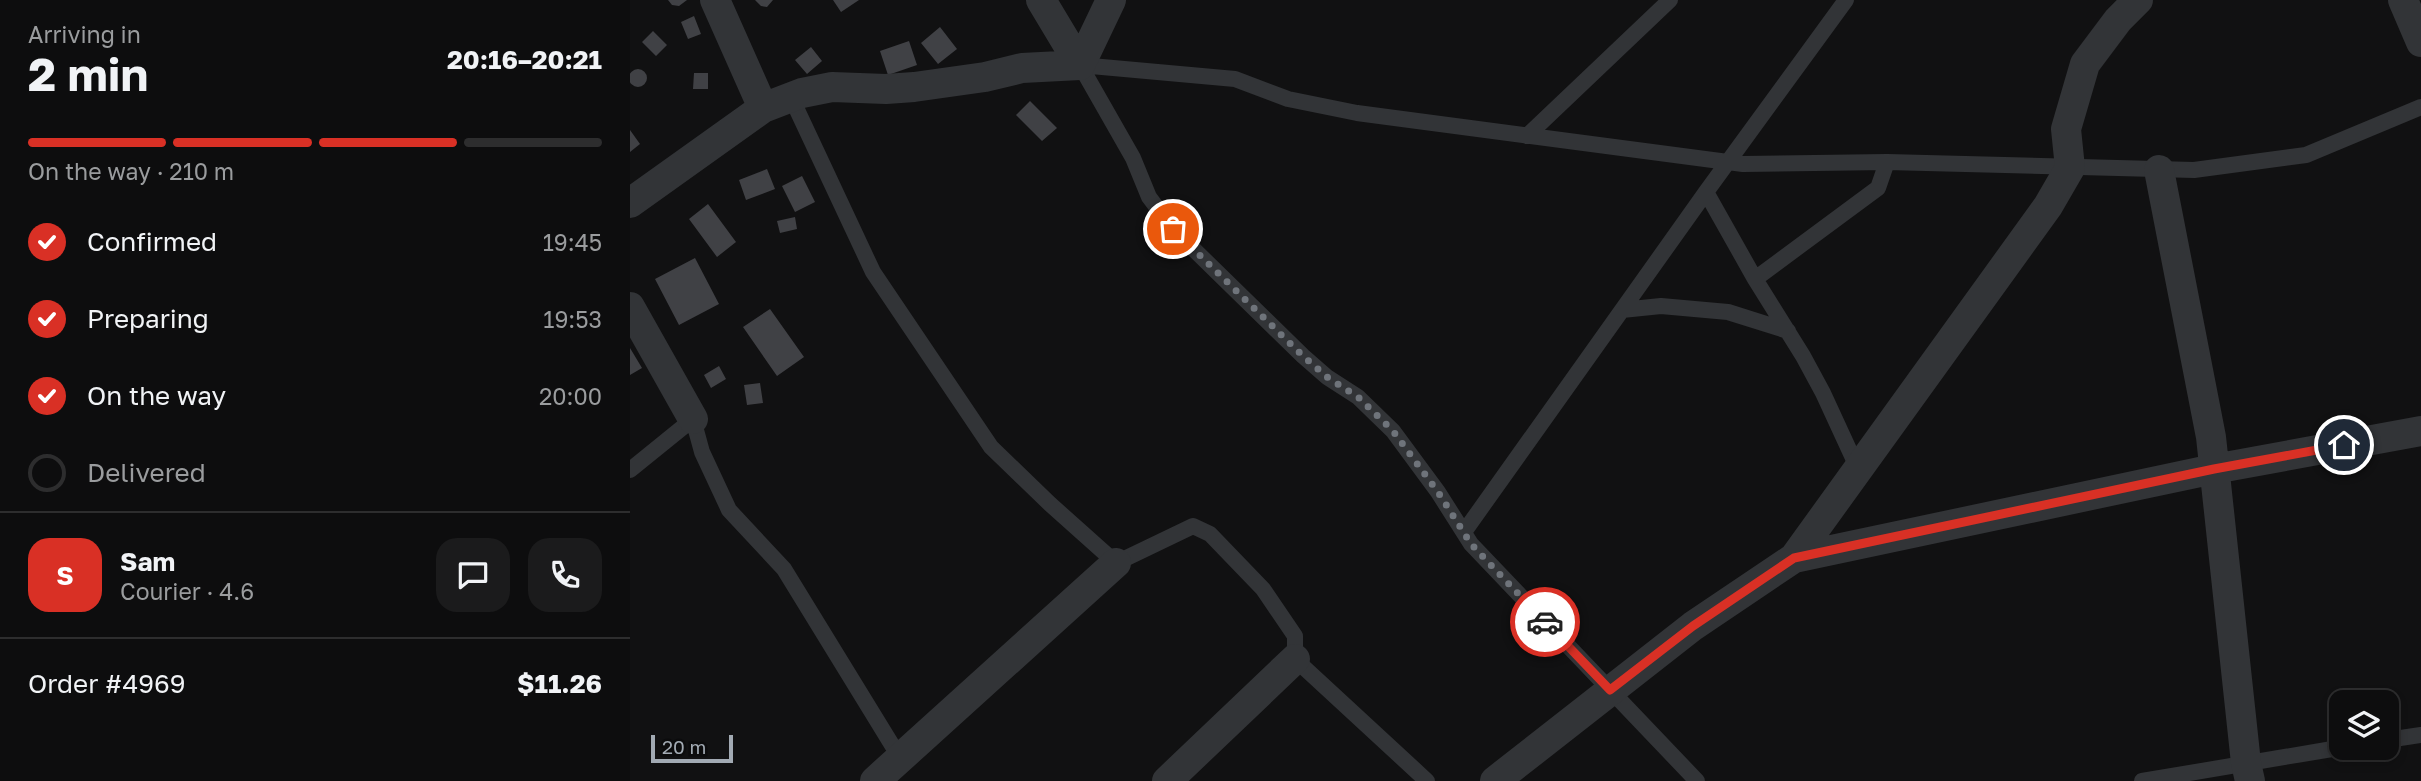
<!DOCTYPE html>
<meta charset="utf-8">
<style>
body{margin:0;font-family:"Golos Text",sans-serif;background:#1b1b1c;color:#f1f3f6;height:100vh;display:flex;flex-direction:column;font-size:26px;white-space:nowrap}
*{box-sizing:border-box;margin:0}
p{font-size:23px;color:#9a9c9e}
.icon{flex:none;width:38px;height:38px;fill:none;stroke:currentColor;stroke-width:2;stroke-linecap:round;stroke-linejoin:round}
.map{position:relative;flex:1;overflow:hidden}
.sheet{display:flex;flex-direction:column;background:#0d0d0e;width:630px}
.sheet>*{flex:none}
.controls{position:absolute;left:1699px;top:690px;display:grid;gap:14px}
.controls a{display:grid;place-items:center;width:70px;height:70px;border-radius:14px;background:#0d0d0e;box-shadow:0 4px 10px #0003,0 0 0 2px #2d2d2e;font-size:35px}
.scale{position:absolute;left:21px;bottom:18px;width:82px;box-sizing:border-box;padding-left:7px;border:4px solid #a2aab3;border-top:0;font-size:19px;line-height:24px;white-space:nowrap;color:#a2aab3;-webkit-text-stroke:5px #0c0c0d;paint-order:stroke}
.pin{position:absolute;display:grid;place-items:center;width:60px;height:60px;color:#fff;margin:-30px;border:4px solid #fff;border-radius:50%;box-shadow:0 2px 7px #0007}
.courier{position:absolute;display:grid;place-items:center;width:70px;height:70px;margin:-35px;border:5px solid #d93025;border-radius:50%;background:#fff;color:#222;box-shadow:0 2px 9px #0007}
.summary em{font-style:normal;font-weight:700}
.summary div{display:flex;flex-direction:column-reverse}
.summary{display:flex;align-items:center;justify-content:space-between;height:119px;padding:0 28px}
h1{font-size:46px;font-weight:700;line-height:52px}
.bar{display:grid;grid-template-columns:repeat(4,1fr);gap:10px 7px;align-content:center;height:84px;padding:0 28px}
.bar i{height:9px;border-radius:5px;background:#2d2d2e}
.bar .selected{background:#d93025}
.bar p{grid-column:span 4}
.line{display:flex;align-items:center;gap:18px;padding:0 28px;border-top:2px solid #2d2d2e}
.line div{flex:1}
.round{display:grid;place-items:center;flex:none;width:74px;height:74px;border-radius:21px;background:#1b1b1c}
ol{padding:0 28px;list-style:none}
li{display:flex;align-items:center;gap:21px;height:77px}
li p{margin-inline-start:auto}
li .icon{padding:7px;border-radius:50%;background:#d93025;color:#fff;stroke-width:4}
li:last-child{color:#9a9c9e}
li i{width:38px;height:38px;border:4px solid #2d2d2e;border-radius:50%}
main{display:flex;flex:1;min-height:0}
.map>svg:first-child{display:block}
</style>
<main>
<section class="sheet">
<div class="summary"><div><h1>2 min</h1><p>Arriving in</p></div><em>20:16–20:21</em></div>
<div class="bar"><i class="selected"></i><i class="selected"></i><i class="selected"></i><i></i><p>On the way · 210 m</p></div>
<ol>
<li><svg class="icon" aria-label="check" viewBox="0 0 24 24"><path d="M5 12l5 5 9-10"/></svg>Confirmed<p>19:45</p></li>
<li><svg class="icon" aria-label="check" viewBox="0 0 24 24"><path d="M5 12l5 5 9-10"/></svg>Preparing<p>19:53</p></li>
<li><svg class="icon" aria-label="check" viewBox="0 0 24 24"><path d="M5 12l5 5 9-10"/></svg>On the way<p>20:00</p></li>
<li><i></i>Delivered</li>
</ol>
<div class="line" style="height:126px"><b class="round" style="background:#d93025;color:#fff">S</b><div><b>Sam</b><p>Courier · 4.6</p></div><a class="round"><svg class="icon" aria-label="chat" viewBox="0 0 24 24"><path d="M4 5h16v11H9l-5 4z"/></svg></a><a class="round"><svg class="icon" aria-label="phone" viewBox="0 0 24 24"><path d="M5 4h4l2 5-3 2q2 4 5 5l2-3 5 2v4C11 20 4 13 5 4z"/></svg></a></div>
<div class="line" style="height:91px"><div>Order #4969</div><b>$11.26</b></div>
</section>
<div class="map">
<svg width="1791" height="781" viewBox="0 0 1791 781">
<rect width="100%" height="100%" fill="#111112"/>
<path fill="#404145" d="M38,0H57L49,6L42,5Z
M125,0H143L137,7L131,6Z
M203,0H229L211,12Z
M64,16L71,34L58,39L51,22Z
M310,27L327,49L308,64L291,43Z
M23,31L37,45L26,56L12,42Z
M279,41L287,65L258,75L250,51Z
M181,47L192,61L177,74L165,60Z
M-1 78a9 9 0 1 1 18 0a9 9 0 1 1-18 0Z
M64,73H78V89H63Z
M400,101L427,128L412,141L386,115Z
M0,130L10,144L0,152Z
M137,169L145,189L116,200L109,180Z
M172,176L185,202L165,212L152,186Z
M78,204L106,242L87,257L59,219Z
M165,217L167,229L150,233L147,221Z
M65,258L89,304L49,325L25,279Z
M140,309L174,357L147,376L113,327Z
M0,348L12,368L0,375Z
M89,366L96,379L81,388L74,375Z
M130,383L133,403L117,405L114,385Z"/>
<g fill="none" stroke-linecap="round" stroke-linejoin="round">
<path stroke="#323437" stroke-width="16" d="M450,65L605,79L658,99L727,113L1113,164L1257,162L1564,170L1676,155L1791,107
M450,65L503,158L519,197L543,229L673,356L697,377L728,397L763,431L808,492L841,544L1067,781
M161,97L243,272L361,447L420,504L486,563L563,526L580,534L633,589L665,636V659L797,781
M897,136L1040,0
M1076,192L1125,279L1173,356L1193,393L1228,469
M1125,279L1248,188L1257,162
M992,310L1031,306L1098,312L1158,331
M0,470L63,419L72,452L99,510L154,569L270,758
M834,532L1076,192L1216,0
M1757,740L1791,735
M1512,781L1714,747"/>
<path stroke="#323437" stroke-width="30" d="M85,0L133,108
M411,0L450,65
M1773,0L1791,42
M450,65L481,0
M1529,170L1581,437L1616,763L1620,781
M0,203L133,108L172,93L202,87L256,89L284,87L355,77L392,68L450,65
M0,307L63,419
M1164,558L1584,469L1791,431
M245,781L486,563
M537,781L665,659
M865,781L1063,626L1164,558L1418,206L1440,168L1436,129L1455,64L1488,20L1508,0"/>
</g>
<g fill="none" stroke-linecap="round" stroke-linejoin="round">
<path stroke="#6f747b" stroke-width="7" stroke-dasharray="0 12.6" d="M543,229L673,356L697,377L728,397L763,431L808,492L841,544L915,622"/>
<path stroke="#d93025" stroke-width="9" d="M915,622L980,690L1063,626L1164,558L1584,469L1714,445"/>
</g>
</svg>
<div class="controls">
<a><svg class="icon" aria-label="layers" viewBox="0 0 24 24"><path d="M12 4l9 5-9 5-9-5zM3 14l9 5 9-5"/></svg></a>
</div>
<div class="scale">20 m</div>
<div class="pin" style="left:543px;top:229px;background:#ea580c"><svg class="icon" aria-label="bag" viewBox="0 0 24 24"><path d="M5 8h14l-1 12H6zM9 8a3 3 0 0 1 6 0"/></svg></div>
<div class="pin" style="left:1714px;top:445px;background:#1f2937"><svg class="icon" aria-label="home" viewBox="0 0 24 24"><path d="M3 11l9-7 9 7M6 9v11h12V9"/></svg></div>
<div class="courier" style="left:915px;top:622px"><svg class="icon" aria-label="car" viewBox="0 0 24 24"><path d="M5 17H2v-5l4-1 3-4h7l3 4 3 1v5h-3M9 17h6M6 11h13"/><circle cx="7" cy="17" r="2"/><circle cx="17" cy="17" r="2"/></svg></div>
</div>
</main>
